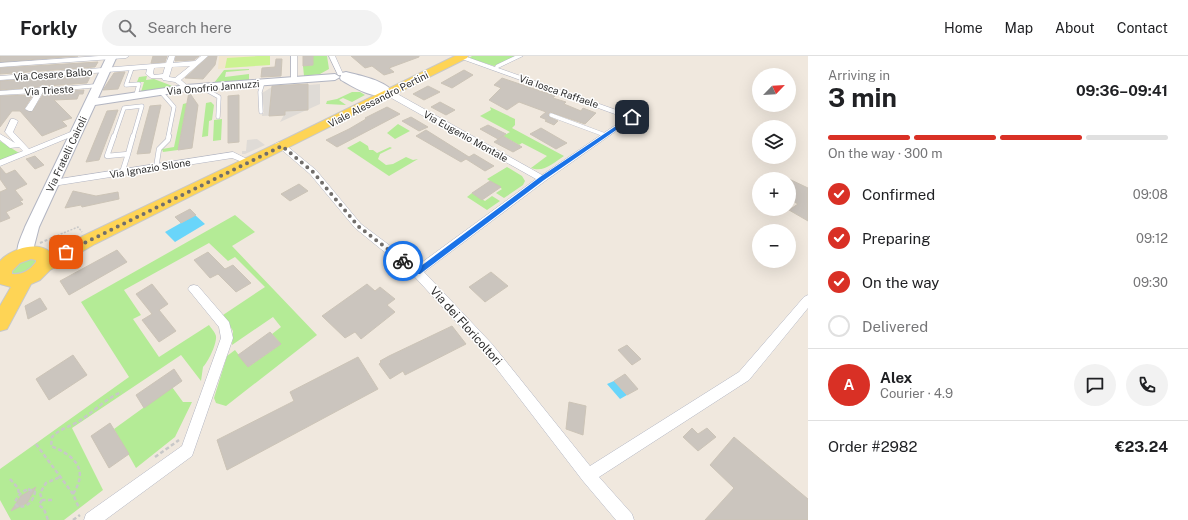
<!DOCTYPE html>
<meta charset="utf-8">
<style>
body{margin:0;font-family:"Public Sans",sans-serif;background:#f2f2f2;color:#202124;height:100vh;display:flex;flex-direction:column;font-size:15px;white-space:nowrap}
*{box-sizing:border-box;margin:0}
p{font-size:13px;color:#757577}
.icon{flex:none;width:22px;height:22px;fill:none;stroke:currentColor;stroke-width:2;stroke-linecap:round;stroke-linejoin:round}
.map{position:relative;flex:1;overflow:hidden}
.drawer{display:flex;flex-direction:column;background:#fff;width:380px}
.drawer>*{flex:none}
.needle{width:26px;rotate:65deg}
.buttons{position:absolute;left:752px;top:12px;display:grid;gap:8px}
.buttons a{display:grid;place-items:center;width:44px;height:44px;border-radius:50%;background:#fff;box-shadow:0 4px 16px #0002;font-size:20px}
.pin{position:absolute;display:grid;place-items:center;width:34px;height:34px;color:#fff;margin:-17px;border-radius:8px;box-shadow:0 2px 6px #0006}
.courier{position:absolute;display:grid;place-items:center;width:40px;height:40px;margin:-20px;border:3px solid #1a73e8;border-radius:50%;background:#fff;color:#222;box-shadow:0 1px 5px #0007}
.summary em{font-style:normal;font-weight:700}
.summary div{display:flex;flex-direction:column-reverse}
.summary{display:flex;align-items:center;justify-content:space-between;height:68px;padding:0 20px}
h1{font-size:26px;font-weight:700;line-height:30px}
.bar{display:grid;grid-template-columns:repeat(4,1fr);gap:6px 4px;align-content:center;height:48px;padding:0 20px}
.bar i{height:5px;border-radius:3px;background:#e0e0e0}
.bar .selected{background:#d93025}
.bar p{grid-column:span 4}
.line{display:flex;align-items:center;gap:10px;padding:0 20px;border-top:1px solid #e0e0e0}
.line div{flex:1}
.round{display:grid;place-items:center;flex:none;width:42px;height:42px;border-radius:21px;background:#f2f2f2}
ol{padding:0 20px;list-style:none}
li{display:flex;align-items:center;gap:12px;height:44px}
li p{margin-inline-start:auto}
li .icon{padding:4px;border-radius:50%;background:#d93025;color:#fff;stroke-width:4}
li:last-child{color:#757577}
li i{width:22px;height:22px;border:2px solid #e0e0e0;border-radius:50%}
header{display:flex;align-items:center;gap:24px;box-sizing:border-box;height:56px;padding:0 20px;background:#fff;border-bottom:1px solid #e0e0e0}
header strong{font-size:19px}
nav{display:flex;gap:22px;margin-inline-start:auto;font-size:14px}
.search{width:280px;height:36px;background:#f2f2f2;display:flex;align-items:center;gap:10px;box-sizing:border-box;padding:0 14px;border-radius:22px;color:#757577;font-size:15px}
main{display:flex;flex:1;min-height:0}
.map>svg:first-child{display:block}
</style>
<header>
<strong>Forkly</strong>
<div class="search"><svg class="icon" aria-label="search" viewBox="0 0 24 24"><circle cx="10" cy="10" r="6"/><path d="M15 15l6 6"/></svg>Search here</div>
<nav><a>Home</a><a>Map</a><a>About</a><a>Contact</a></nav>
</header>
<main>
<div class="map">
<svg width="808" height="464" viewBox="0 0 808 464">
<rect width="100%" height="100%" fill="#f0e8de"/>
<path fill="#f2e6cd" d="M219,0H270V9L218,13Z"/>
<path fill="#b4eb96" d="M313,0H327L329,13L320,18L304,20L303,10L313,9Z
M472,0H516L494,10L469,2Z
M249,13V14L226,16L225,21L249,18V25L214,27L224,14Z
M147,20L146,24L154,23L175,31L141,36L144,26H137L139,21Z
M352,36H360L365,39L352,46L343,42L339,44L346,49L326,48L327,45L337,43Z
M211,46L214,49L212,64L209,65L208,80L202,81L206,47Z
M187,47L178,94L163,96L162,93L174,91L183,48Z
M490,51L515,63V69L512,72L564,100C553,107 544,117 531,112L547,100L522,87L519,89L503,80L510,76L480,60L491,54Z
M222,63L221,84L213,85L214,64Z
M398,68L410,75L395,83L387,77Z
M0,85L19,97L0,104Z
M360,85L368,90L369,94H373L377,97L390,91L392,92L380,98L378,103L386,109L393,108L406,101L413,104L418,103L389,120L347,92Z
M507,111L522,120L525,125L523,129L504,142L496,137L502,133L487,123Z
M472,137L485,145L492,140L500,145L487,154L467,141Z
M235,159L255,176L232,190L317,279L226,350L216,347L214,342L227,300L235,294L248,311L281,288L272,278L281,271L273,261L232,289L233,275L223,259L265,231L235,201L228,205L209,187L124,234L141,259L133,263L159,301L209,269C211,272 215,276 216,280C217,288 208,306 203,311L201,325L181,299L72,372L103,434L64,464H11L0,444V413L129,321L81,246Z
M28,202L35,203L36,208C31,214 19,224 11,216L13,210Z
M172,331L183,346H192L175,381L136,412L114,373Z"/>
<path fill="#cbf391" d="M258,0H270V9L225,12L227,2Z"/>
<path fill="#dfdbd6" d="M320,28V48L280,66L284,59L262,60V58L264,57L262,37L272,31L293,29L308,53V29Z
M257,83L265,89L245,98H242V95H246L247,84Z"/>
<path fill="#69d5fa" d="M195,159L205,168L175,186L165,176Z
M614,325L627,339L620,343L607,328Z"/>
<path fill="#cbc5be" stroke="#ccc4b7" d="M0,0H78L0,6Z
M153,0H167L165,6L151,7Z
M176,0H199L194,4L175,5Z
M209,0H217L215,9L203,23L185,22Z
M303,0H313V9L303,10Z
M351,0H419V1L389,12L394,16L384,19L372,10L365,12Z
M276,3H282L281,20L261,21L262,12L275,11Z
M98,6L95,11L0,18V12Z
M464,14L473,19L452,32L441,27Z
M125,16L118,33L103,34L114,17Z
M91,19L87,27L47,30L43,28L38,31L0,34V25Z
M502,22L555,40L553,42L566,46L564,48L581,55L583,52L596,57L585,68L550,56L548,58L549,61L558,65L554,69L545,65L547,64L540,61L546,56L519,46L507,54L489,44L501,32L494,29Z
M308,28V54L285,55V59L269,60L272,30Z
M428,30L440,36L424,44L413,38Z
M84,34L83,38H79L77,43L54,44L72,62L62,65L67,70L42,80L20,55H12L0,71V40L33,39L24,53L32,56L44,37Z
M189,36L198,49L192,92L178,94Z
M239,39V86L228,87V40Z
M440,46L455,54L446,59L431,51Z
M161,49L150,97L137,98L150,50Z
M387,51L400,58L337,91L326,84L349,73L366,63L365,62Z
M118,54L99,104L86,106L107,55Z
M411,61L428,71L419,75L402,65Z
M488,69L506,78L498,83L480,73Z
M541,72L567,87L556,93L530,78Z
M426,74L469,101L474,98L494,110L485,115L466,103L461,106L416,80Z
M503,80L522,91L513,96L494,86Z
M35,100L44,109L35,113L26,103Z
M0,111L6,118L15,114L27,128L15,134L23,144L20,145L23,148L6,156L10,162L0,166V136L7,133L0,123Z
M789,123L808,132V165L789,154L798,148L789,143Z
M490,125L501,131L482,144L472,137Z
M299,128L308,135L290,145L281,138Z
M73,135L96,140L118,136L119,143L82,151L81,149L65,152Z
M190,153L196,159L181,167L175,161Z
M117,194L127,206L69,239L60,225Z
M208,196L225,213L233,209L251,227L236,236L218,218L210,222L194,204Z
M491,216L508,230L485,246L469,231Z
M152,228L168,248L159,254L176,275L159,286L142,264L152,258L136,238Z
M367,228L375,235L380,231L395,243L387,249L395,256L361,283L355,276L345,282L322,260Z
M40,242L47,253L28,263L25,250Z
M452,270L466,288L405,319L403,315L390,323L379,308L381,306L380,305L389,300Z
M270,276L281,288L248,311L238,299Z
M627,289L641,303L632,309L618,294Z
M73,299L87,319L49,344L36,323Z
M358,301L378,333L227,414L217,384L294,345L290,336Z
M174,313L182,325L144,352L136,339Z
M625,318L638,333L627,339L614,325Z
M569,346L586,350L583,379L566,373Z
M110,367L129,398L109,412L91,380Z
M692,372L698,378L707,372L716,381L698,395L683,381Z
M734,381L808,443V464H705L734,432L710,409Z
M36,431L27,447L11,455L21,440Z"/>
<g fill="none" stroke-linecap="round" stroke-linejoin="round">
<defs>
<path id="lane-far1" d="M132,12L126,29L139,28L136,39
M201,31L219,41L218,61
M161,36L174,51L168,81
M261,56L260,36L263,26
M551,59L605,79
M114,81L124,52L142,50L133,81"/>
<path id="lane" d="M114,80L107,100L128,98
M128,98L133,80
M156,112L159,93L168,84L169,80
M122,117L128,98"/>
<path id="street" d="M99,0H129L126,2L0,11V7Z
M169,0H175L173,7L195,5L201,0H208L181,24L190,32L186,34L175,26L163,24L162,22H151L146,18L147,13L0,24V20L166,7ZM190,10L175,22L169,21L172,11ZM165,11L163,18L154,19L153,17L154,12Z
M291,0H297V24L294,26L291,24Z
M329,0H335L343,18L342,19H338Z
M458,0H464L495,11L496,9L515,0H523L498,12L636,61L545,125L424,216L492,288L590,410L739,316L804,241L808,239V252L749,324L599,421L632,458L634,464H616L583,425L484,296L413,219L355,172L310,118L275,88L279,86H282L316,114L361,168L417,210L536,123L386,39V35H392L542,119L626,62L459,2Z
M98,28L102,30L100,31L43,36L32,55H29L25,53L36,37L0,39V35L39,32L43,29L46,32Z
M11,63H14L18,65L13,76L29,93L73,75H79L80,77L0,110V104L23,95L19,91L10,92L0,84V78L15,87L5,76Z
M233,96L249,104L245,107L232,102L53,130L49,127L53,124Z
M194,229L198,230L229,266L233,282L192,400L105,464H84L86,458L182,390L221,282L219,271L188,233L190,230Z"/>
<path id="secondary" d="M107,0H117L98,42L186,29L335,18L340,21L335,24L186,35L95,49L39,171L32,198L29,202L24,204L19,202C14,193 22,180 25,171Z
M346,16C361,20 385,24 394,37L393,39C374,44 357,33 341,24L340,22L342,17Z"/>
<path id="primary" d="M455,0H468L467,2L95,188L50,214L40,224L31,228L7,273L0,275V250L11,231L0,228V205C11,193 38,184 51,197L83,180L288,82ZM31,203L36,204V206C30,214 23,219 12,218V215L20,207Z"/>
</defs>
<use href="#lane-far1" stroke="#b2b5c2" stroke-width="4.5"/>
<use href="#lane" stroke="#b2b5c2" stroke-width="5.5"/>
<use href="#street" stroke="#b2b5c2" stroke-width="1"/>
<use href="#secondary" stroke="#b2b5c2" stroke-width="2"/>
<use href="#primary" stroke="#c8c8c8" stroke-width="2"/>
<path stroke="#c8c8c8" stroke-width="1.5" stroke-dasharray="2 1.5" stroke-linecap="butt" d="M51,182L78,171L82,176"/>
<path stroke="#c8c8c8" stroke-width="2" stroke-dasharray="3 2" stroke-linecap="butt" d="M40,187L54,181"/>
<path stroke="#c8c8c8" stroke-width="2.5" stroke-dasharray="4 2.5" stroke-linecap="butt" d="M36,388L73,438L79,452
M155,401L179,384
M10,423L18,432L19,438
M28,433L35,436C33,445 28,451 18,451L15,447C17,440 21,436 28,433Z
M73,438C89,413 75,400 51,390L52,381C60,372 73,370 82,363C96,354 106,342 122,336
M42,444L39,449L44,453L48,464
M52,444H42L40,437L46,427L60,421
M73,464L80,459"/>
<use href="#lane-far1" stroke="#fff" stroke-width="3.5"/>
<use href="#lane" stroke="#fff" stroke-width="4.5"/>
<use href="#street" fill="#fff" fill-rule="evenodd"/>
<use href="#secondary" fill="#fff" fill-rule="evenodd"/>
<use href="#primary" fill="#fed455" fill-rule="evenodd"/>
</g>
<path fill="#1a73e8" d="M631,60L635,61L544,124L420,218H415L401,206V203H405L417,213L540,121Z"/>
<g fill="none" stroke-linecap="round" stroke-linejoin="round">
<path stroke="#716e6b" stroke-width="4" stroke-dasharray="0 7.2" d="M66,196L282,90L313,116L358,170L403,205"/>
</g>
<g text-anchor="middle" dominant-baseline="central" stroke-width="3" stroke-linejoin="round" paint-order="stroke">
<g font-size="10" fill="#2d2d2d" stroke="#fff">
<text transform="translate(53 18) rotate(-4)">Via Cesare Balbo</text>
<text transform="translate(213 31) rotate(-5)">Via Onofrio Jannuzzi</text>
<text transform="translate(49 34) rotate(-4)">Via Trieste</text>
<text transform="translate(559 35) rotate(19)">Via Iosca Raffaele</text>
<text transform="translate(378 43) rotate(-27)">Viale Alessandro Pertini</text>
<text transform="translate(466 80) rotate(29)">Via Eugenio Montale</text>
<text transform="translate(66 98) rotate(-65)">Via Fratelli Cairoli</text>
<text transform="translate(150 112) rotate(-9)">Via Ignazio Silone</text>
</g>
<g font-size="12" fill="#2d2d2d" stroke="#fff">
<text transform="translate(466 270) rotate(48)">Via dei Floricoltori</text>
</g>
</g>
</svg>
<div class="buttons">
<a><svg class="needle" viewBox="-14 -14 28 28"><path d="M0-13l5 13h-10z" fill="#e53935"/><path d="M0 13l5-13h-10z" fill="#757577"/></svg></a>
<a><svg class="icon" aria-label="layers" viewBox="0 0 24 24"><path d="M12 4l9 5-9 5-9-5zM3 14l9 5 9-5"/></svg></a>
<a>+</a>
<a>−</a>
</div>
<div class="pin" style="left:66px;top:196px;background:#ea580c"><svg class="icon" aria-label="bag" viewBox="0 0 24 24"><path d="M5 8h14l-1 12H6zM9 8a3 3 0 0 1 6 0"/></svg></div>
<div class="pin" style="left:632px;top:61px;background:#1f2937"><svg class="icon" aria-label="home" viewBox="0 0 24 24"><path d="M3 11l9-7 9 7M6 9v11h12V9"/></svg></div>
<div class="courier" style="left:403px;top:205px"><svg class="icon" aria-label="bike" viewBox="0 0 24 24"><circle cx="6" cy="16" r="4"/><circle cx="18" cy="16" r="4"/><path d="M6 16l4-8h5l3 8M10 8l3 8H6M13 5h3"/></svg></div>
</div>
<section class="drawer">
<div class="summary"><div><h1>3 min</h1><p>Arriving in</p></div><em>09:36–09:41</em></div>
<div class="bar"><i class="selected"></i><i class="selected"></i><i class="selected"></i><i></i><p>On the way · 300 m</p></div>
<ol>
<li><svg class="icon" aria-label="check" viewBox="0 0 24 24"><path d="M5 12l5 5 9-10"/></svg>Confirmed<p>09:08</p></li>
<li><svg class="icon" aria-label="check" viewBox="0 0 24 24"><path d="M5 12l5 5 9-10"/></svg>Preparing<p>09:12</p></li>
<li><svg class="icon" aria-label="check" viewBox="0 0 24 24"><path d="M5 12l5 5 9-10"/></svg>On the way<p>09:30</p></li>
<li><i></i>Delivered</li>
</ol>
<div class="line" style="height:72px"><b class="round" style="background:#d93025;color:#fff">A</b><div><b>Alex</b><p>Courier · 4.9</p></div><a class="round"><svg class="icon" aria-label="chat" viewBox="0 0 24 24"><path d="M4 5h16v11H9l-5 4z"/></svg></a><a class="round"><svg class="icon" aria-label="phone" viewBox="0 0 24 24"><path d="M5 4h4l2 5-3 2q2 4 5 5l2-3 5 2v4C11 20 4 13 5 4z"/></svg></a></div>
<div class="line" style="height:52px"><div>Order #2982</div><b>€23.24</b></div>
</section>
</main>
